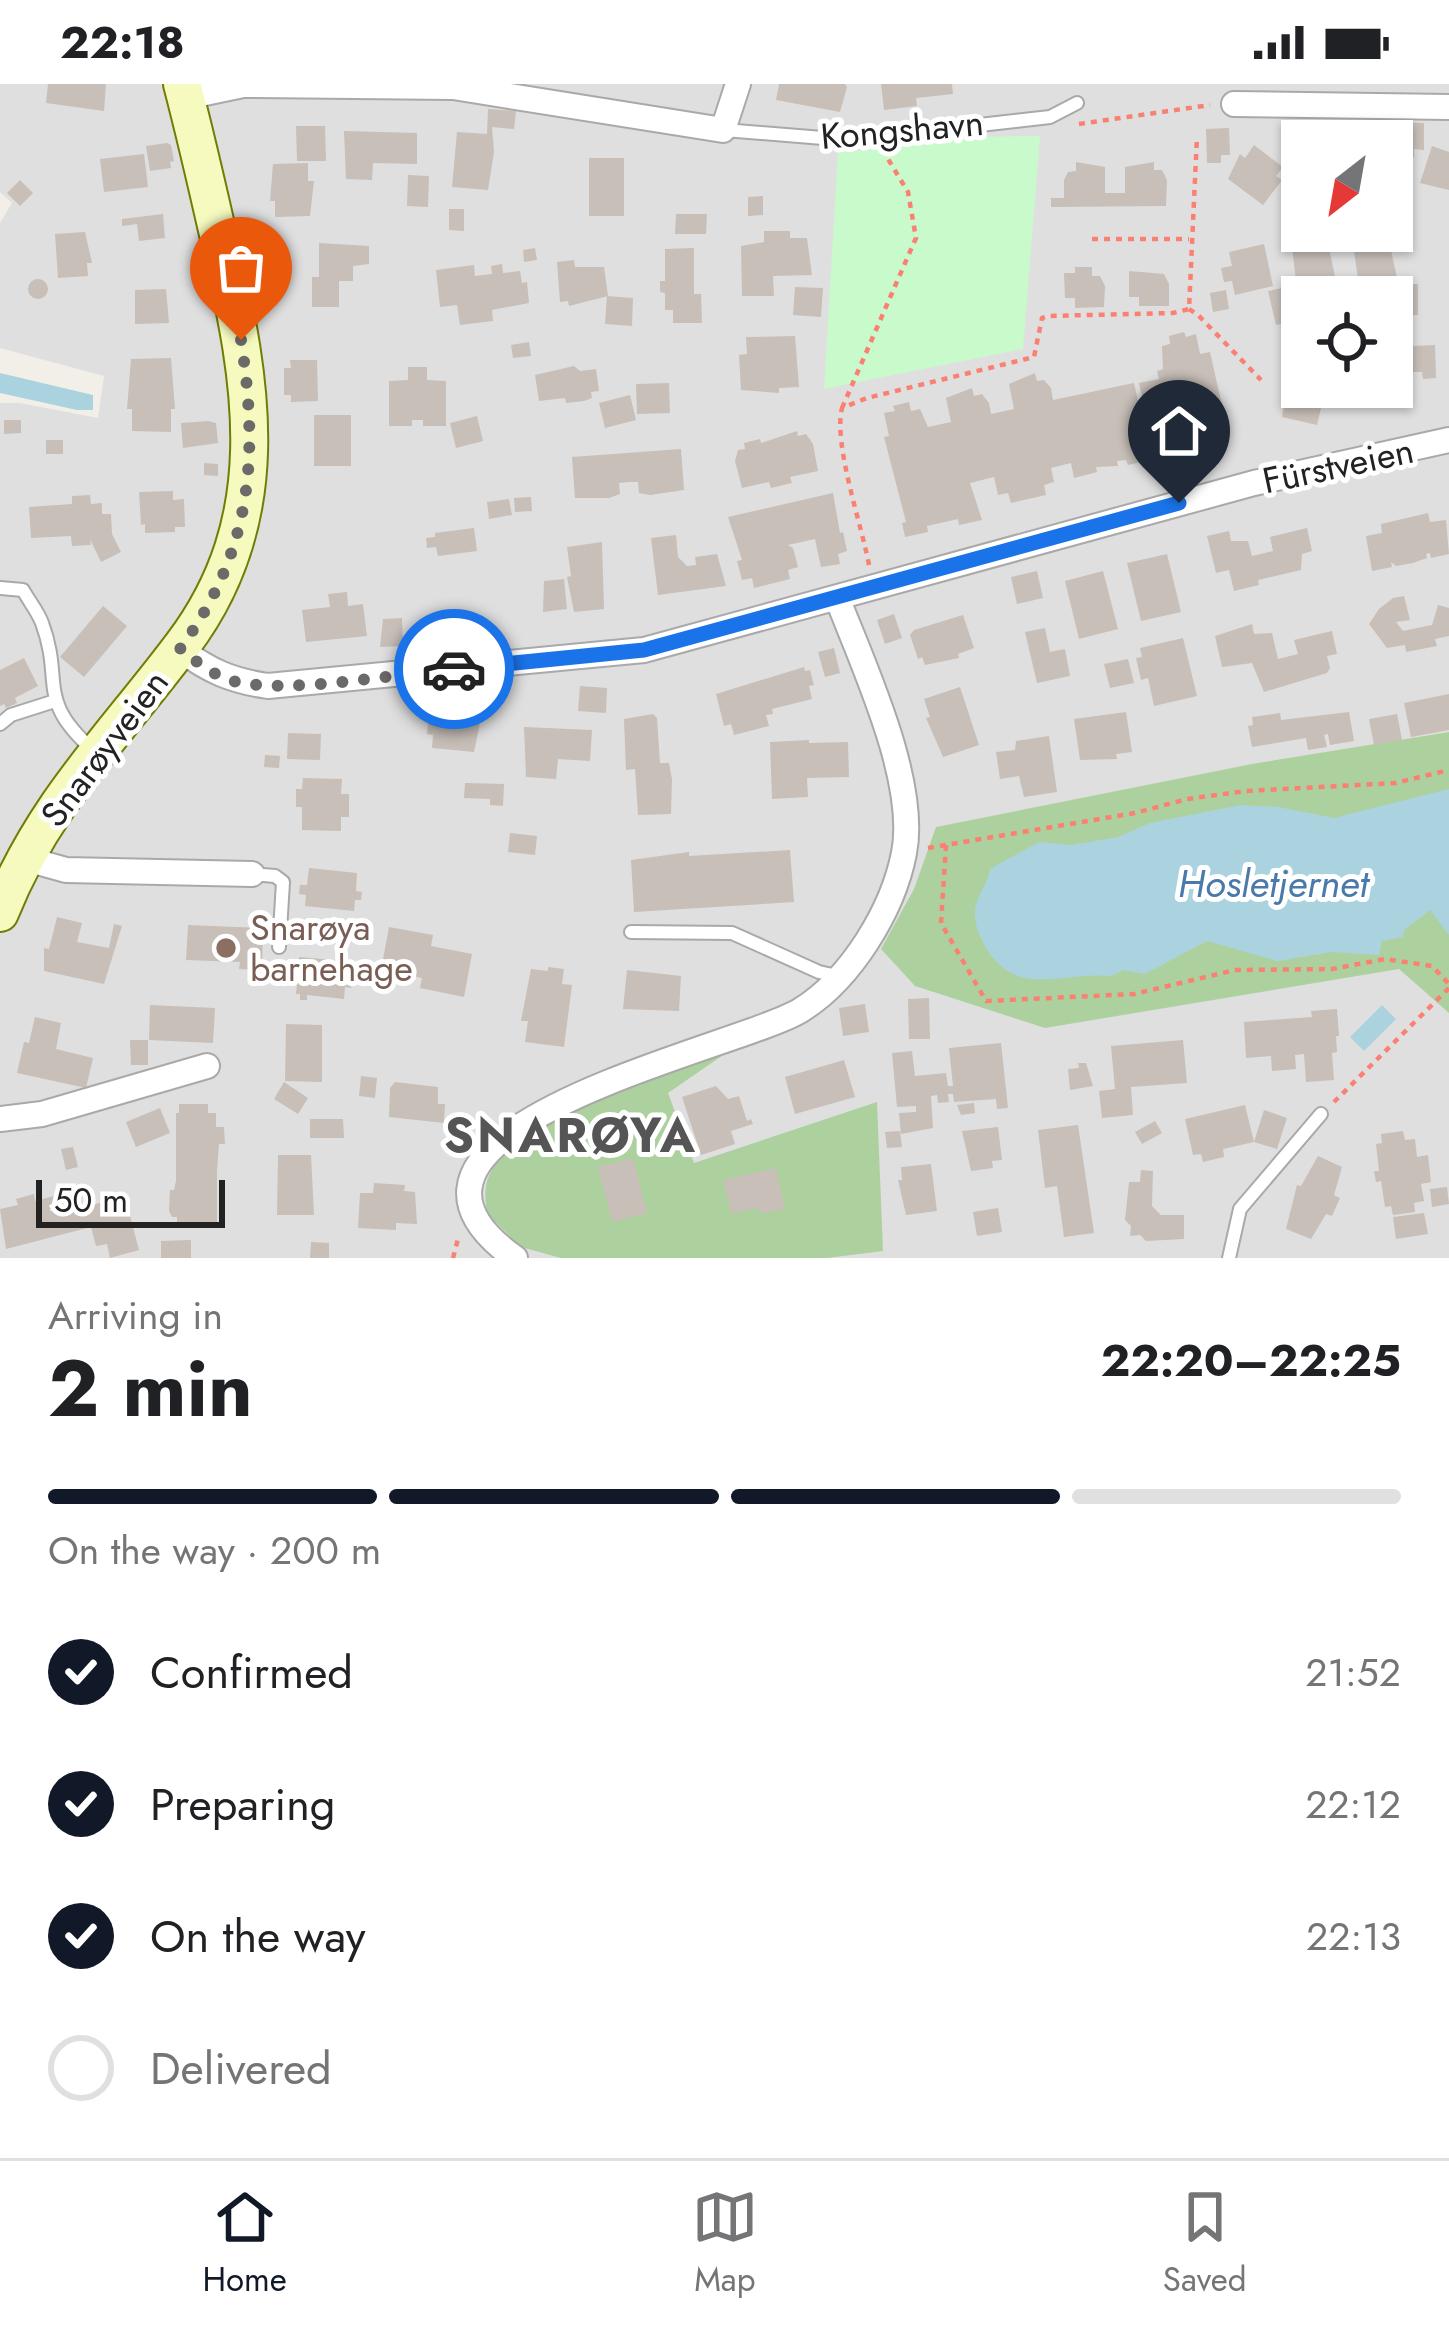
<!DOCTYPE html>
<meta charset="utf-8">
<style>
body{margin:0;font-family:Jost,sans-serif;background:#f6f6f6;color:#202124;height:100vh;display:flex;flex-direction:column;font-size:45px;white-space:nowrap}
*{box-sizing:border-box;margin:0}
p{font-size:39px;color:#757577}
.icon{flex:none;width:66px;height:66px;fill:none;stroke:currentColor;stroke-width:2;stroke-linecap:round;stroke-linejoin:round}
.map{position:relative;height:1174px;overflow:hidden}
.side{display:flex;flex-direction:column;background:#fff;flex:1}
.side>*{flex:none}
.needle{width:78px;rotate:211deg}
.tools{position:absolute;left:1281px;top:36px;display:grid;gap:24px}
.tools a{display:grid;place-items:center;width:132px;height:132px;border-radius:0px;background:#fff;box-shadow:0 3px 9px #0004;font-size:60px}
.scale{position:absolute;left:36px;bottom:30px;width:189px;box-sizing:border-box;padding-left:12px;border:6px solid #222;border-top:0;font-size:33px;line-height:42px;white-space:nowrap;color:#222;-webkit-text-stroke:9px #fff;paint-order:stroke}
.pin{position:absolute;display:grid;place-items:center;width:102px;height:102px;color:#fff;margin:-123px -51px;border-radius:50% 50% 50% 0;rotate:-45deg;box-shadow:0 0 12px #0007}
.pin .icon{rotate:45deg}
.courier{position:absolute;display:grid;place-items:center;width:120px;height:120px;margin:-60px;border:9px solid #1a73e8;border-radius:50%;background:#fff;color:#222;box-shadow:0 3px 15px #0007}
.headline em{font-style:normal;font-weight:700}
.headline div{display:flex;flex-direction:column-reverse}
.headline{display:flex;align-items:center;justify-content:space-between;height:204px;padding:0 48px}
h1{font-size:78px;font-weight:700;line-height:90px}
.bar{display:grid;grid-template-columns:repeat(4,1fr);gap:18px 12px;align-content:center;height:144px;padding:0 48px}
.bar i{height:15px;border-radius:9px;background:#e0e0e0}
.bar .current{background:#111827}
.bar p{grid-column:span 4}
ol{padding:0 48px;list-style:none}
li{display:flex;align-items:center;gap:36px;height:132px}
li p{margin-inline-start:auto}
li .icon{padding:12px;border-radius:50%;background:#111827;color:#fff;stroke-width:4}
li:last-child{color:#757577}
li i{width:66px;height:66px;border:6px solid #e0e0e0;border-radius:50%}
.status{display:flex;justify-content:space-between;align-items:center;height:84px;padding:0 60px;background:#fff;direction:ltr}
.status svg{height:33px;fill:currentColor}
.dock{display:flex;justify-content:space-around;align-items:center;height:168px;border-top:3px solid #e0e0e0;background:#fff;font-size:33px;color:#757577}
.dock a{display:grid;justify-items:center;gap:6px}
.dock .current{color:#111827}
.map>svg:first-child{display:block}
</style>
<div class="status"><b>22:18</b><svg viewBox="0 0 49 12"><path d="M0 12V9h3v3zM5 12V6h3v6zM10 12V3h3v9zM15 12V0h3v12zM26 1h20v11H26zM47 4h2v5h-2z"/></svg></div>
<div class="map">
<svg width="1449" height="1174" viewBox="0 0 1449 1174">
<rect width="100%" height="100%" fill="#f2efe9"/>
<path fill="#e0dfdf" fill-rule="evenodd" d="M0,0H1449V1174H0V319H20L98,334L104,292L0,264V139L12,119L0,108ZM1302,57H1392V147H1302ZM1302,213H1392V303H1302Z"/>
<path fill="#add19e" d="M1449,648V929L1399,885L1045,944L915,902L881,865L914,805L936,743L1252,680Z
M729,967L668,1009L694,1079L877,1018L883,1167L827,1174H561L521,1163L487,1130C485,1113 483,1100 493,1084C522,1036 674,988 729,967Z"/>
<path fill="#c8facc" d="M1040,52L1023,265L824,305L838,69L974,53Z"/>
<path fill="#aad3df" d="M0,289L93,311V326H77L0,309Z
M1449,705V851L1430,826L1404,846L1403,853L1382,857L1379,871L1332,868L1277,877L1207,857L1145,890L1124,886L1111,892C1060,887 1013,917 983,858C977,847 973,834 976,821C980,808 988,799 990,785L1039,758L1072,761L1118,753L1150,739L1241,721L1278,723L1334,734Z
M1382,921L1396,935L1364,967L1350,953Z"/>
<path fill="#c7bfb8" d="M48,0H106L104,27L46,19Z
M779,0H845L847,3L840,28L776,16Z
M881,0H952L953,10L916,14L917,22L884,26Z
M488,25L516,27L514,45L492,43L494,68L488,106L452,103L457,48L487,50Z
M1326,37L1328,57H1304L1303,39Z
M1401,38L1424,39V66L1414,65V73H1400Z
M296,42H325L326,77H297Z
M1229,44L1230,71H1221V79H1207L1206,45Z
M344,47L417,49V80L373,79L372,96L346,95Z
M167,59L171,61L174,77L170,78L171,84L150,87L146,62Z
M1254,61L1283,83L1276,92L1282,96L1263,121L1228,95L1240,70L1245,74Z
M1432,62L1449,68V106L1420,99Z
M144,70L148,103L104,108L100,75Z
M589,74H624V132H589Z
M1076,78L1105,83V109H1125V83L1154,78V86H1162L1167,96L1166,122L1051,123V114H1064V96L1068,88L1076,87Z
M308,79V97H314L310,132L275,133V117H270L273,80Z
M408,91L429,92L428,123L407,122Z
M20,96L33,109L20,122L7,109Z
M763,112V131L748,132V113Z
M449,125H464V147L449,146Z
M163,130L165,154L139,157L137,140L122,142V135Z
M676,130H707L706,150H675Z
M764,147H790V154H807L812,191L773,192L774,212H742L741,162L764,158Z
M85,148L92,179H87L88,192L58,194L55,150Z
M1388,152L1397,194L1359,202L1353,160Z
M1327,155L1336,197L1315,202L1316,206L1306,208L1305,204L1297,205L1292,163Z
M319,159L369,162V180L353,182V197H339V223H312V193H319Z
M1264,160L1273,202L1235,211L1232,197L1224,198L1221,184L1232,182L1229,168Z
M535,164L537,176L524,178L523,166Z
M694,164V210H701L702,239H673V226H665V209L660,208V197H665V165Z
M574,176L575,183H604L608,212L569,222L568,217L560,218L557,178Z
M502,180L503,189L520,187L522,199L527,198L529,219L492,226L493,237L460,241L457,221L440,223L436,186L474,181L475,192L492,190L491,182Z
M1075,183H1092V192H1100L1105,202L1104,223L1075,224V214H1065L1064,189H1075Z
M1129,187L1164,190L1169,200V222H1139V213H1129Z
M28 205a10 10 0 1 1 20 0a10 10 0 1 1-20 0Z
M1404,200H1418V231L1394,232V208L1404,207Z
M1292,202L1300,236L1276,241L1268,207Z
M1354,202L1355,213H1332L1331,209H1341V203Z
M795,203L823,204L821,233L793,231Z
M166,205L169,239L135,240V206Z
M1226,206L1229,225L1213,228L1210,209Z
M607,212L633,214L632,242L605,240Z
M1184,248L1186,253L1196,250L1200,270L1210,268L1224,330L1217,332L1221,351L1211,353L1213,363L1177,371L1175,361L1165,364L1161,345L1150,348L1139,299L1159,295L1157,287L1163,285L1162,262L1170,260L1169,252Z
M795,252L799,303L779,304V309L741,306L739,271L747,270L746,253Z
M529,258L531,272L513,274L511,261Z
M1435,261L1436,294L1423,295L1422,288H1413L1412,262Z
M171,274L175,325H171V348L132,347V325H127L131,275Z
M290,276H317L318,317L291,318V311H284V284H291Z
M574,282L580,287L596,285L599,307L591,308L592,314L584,317L566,319L565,314L539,317L535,291Z
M408,283H427V296L446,297V342H423V336H412V342H389V297L408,296Z
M1297,285L1302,286V303H1326L1317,341L1282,333L1288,290L1296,292Z
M1035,289L1037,297L1044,296L1051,304L1053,316L1134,299L1151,376L1128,381L1126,376L1117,377L1118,382L1096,383L1097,388L1074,394L1071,379L1051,384L1054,398L1044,401L1046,411L1011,419L1008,409L998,411L994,393L970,399L982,436L959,441L958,435L927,442L928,448L905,453L902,439L906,438L884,353L889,352L884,329L895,327L893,322L909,318L911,327L920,325L928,343L951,338L946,314L972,304L974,312L982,310L989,319L991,330L1014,325L1009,300Z
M669,299L670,329L637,330L636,300Z
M1355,303H1392L1393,324L1352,317Z
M630,311L636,336L605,344L599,319Z
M314,331H351V382H314Z
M477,332L483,357L456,364L450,339Z
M4,336H21V349L4,350Z
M208,337L216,339L218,359L183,364L181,339Z
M797,347L798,352L806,350L813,360L818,387L790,393L792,399L771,404L769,398L742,404L735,377L738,366L745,365L744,359L760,355L761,359Z
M46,356H63V370H46Z
M681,365L684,406L650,411L639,409L638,398H629L619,399L620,410L609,414H575L572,373Z
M204,379L218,380V392L204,391Z
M173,407V416L184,415L185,443H175V448L145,449V440L141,441L139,408Z
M833,409L840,449L843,448L847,467L838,470L840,480L821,483L815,455L788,461L793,464L798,483L788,486L790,495L754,504L752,494L742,496L737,477L742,476L728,433Z
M90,411L91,420L102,419V430H111L112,450L121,468L101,478L90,455L91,461L72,462L71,452L31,454L29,423L72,420V412Z
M531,413L532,427L515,428L514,414Z
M509,415L512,431L489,435L487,418Z
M1428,429L1430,438L1446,436L1449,470L1431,474L1430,469L1426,470L1427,474L1413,479L1396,482L1391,478L1392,483L1372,487L1366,452L1382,449L1381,440Z
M474,444L477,467L438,472L436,463L427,464L426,454L435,453V449Z
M1307,444L1312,467L1302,470L1301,486L1258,496L1259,501L1234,507L1229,486L1216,489L1207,452L1229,447L1231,457H1248L1252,472L1273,467L1270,453Z
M676,451L678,473L687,482L696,481L695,473L717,470L726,502L658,511L651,454Z
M602,458L604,525L574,528L567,493L571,492L567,463Z
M1167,470L1181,528L1141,537L1127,479Z
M1037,487L1043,514L1017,520L1011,493Z
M1103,487L1118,545L1079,555L1065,497Z
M564,495L567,525L543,528L544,497Z
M347,508L348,522L363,520L367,552L306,558L302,526L330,523L328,510Z
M1404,512L1410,536L1396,538L1403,547L1432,541L1438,521L1449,524V552L1435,555L1437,562L1406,568L1405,561L1387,564L1369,540L1379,525L1393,514Z
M103,522L127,542L84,593L60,573Z
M894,530L902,554L885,560L877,536Z
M963,531L974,564L958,570L959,574L925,581L922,573L918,575L910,551L914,546Z
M402,534L403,562L380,563L383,535Z
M1252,540L1254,550L1272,549L1278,575L1298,570L1294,556L1332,547L1337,570L1327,572L1330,584L1327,589L1264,608L1252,579L1222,583L1215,552Z
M1045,544L1050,568L1065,565L1070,592L1037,599L1025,548Z
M1183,554L1197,612L1154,622L1148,594L1141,596L1136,574L1142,573L1140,564Z
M834,564L840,589L825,593L818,568Z
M24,574L38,602L15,614L17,619L6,624L4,620L0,622V586Z
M1128,575L1134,599L1110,604L1104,580Z
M804,583L805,587L810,586L814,601L809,602L812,615L772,625L773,630L766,631L769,642L734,651L731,640L724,642L716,610Z
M580,602L607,604L606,629L578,627Z
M960,603L979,661L943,673L926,634L930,633L924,615Z
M1449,610V646L1411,653L1404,619Z
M436,613L478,616L477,629L482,630L474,668L432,664L433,651L427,650L429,626L435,627Z
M1126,628L1132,668L1116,670L1117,675L1080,676L1074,635Z
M1349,628L1354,657L1330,661L1328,650L1324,651L1327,663L1308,666L1306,654L1252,663L1248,642L1253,641L1252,633L1280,629L1281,636Z
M653,630L657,634L660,679H669L672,695L671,730L638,731L635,685L626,686L624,635Z
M1397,630L1402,656L1374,661L1369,635Z
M524,643L592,646L590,677L558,675L556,695L526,693Z
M288,649L321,650L320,676L287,675Z
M1049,652L1057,708L1024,713L1019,692L1000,695L996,668L1015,666L1016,657Z
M809,656V659L848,658L849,693L807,694L808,713L772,715L770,658Z
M265,671L280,672L279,684L264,683Z
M303,694L342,695L341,710H349V733H341V747L302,746V723H296V705H302Z
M465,699L504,700L503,722L490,721V715L464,714Z
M510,749L537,752L535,771L508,768Z
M790,766L794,818L634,828L631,776L689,768V772Z
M309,784L357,789L356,807L362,808L361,816H355L354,827L305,822L306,811L299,810L300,801H307Z
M57,833L82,839L77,858L109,864L114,840L122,842L104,900L44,887V864L49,865Z
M188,841L263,844L262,886L239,885L240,878L186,876Z
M389,843L433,851L431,862L472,870L464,913L420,904L422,894L381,886Z
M299,873L347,877L346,894L352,895L351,904L345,903L344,915L307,911V916H300V910H296L297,899L290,898L291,889L297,890Z
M548,883L564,885L562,900L572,901L564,963L525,958L528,937H521L531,885L548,887Z
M627,886L681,892L679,927L623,925Z
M929,914L930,955H909L908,915Z
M865,920L869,948L843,952L839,924Z
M150,921L215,924L213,959L149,956Z
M1337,925L1339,952H1336L1337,968L1332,969L1334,996L1306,998L1304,970L1295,971L1296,985L1272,987L1271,972L1246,974L1244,938L1312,933L1311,927Z
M35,933L61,939L56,965L93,974L86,1004L17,989L24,958L29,959Z
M286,940L322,941V998L285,997Z
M130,956H148V981H131Z
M1183,956L1187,999L1131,1003L1133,1031L1102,1034L1099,1007L1115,1005L1111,962Z
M1001,959L1008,1024L997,1025L996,1015L954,1018L953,1010H948L949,1018L938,1019L937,1011L931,1012L933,1044L901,1050L899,1029L916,1028V1022L897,1023L892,969L912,967L915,992L946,989L948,1002H953L949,964Z
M844,976L855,1013L795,1030L785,993Z
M1078,979H1086L1093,1002L1070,1006L1068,985L1079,984Z
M361,992L377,994L375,1014L359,1012Z
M284,998L308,1014L298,1030L274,1015Z
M395,998L438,1003V1020H445L444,1039L389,1033L390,1004Z
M716,1002L728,1015L739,1012L747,1037L751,1035L753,1040L731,1047L735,1060L701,1071L682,1013Z
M974,1019L975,1029L961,1031L957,1021Z
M179,1020H208V1029H216V1043H224L225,1060H219L217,1087V1142H177V1133H172L169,1127L170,1106H174L176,1097V1029H179Z
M1245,1021L1254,1058L1223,1065L1224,1073L1203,1078L1201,1070L1193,1071L1185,1035Z
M160,1024L170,1049L136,1063L126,1038Z
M1264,1026L1287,1034L1277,1065L1254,1058Z
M310,1035H343L344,1054H310Z
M1155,1037L1162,1049L1142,1060L1135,1048Z
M1078,1041L1094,1149L1064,1153L1057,1102L1045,1104L1038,1046Z
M998,1043L1002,1076L992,1077L993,1084L971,1087L962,1047Z
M900,1047L902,1063L887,1064L885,1048Z
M1403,1047L1405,1056L1415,1055L1417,1073L1428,1071L1431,1098L1421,1100L1424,1117L1414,1119L1415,1128L1393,1131L1391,1122L1385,1123L1381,1097L1376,1098L1374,1087H1379L1376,1060L1382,1059L1381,1050Z
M73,1063L78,1083L66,1086L61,1065Z
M278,1071H311L314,1131H277Z
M1318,1072L1342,1083L1334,1111L1340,1114L1332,1132L1326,1130L1311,1155L1286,1145L1297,1101L1301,1102Z
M633,1074L647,1129L612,1138L598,1083Z
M931,1080L937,1127L906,1131L898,1096H902L901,1083Z
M776,1084L785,1125L760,1130L758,1124L731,1130L723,1096Z
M1141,1086L1153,1087L1152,1122L1161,1131H1184V1155L1146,1157L1140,1151L1130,1152L1131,1142L1125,1136L1129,1098H1140Z
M374,1099L405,1101L404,1107L415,1108L417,1140L396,1139V1146L358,1144L360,1109H373Z
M1447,1103L1449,1120L1432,1123L1430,1105Z
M34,1110L35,1117L58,1111L62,1128L125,1113L139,1166L110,1174L107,1160L96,1162L91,1143L6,1165L0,1125L18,1121L16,1115Z
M998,1124L1002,1148L977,1152L973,1128Z
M1424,1129L1428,1150L1396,1155L1393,1133Z
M191,1156V1174H161V1157Z
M311,1158L329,1159V1174H310Z"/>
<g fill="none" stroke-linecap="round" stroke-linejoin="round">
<defs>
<path id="lane" d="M724,46L835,55L875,53L1050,33L1077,19
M0,504L23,506C29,517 38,528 42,539C64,598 35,615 93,666
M0,640L11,631L55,617
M252,790L275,792L283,798L279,863
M631,848L732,849L819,888L837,892
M1229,1174L1240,1125L1321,1030"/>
<path id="street" d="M186,13L243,1L453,3L723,46L738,0
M1234,20L1449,23
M180,565C209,587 232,597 268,602L644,566L1254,399L1449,356
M23,774L66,786L252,790
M0,1035L42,1030L207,982
M515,1174C335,1046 738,965 801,926C851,895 893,826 904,769C918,698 864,583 838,516"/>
<path id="secondary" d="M0,829C43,720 115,651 183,560C277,435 253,300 220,159C208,106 196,53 182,0"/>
</defs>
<use href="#lane" stroke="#a9a9a9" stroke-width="16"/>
<use href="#street" stroke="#a9a9a9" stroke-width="28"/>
<use href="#secondary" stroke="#707d05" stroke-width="40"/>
<path stroke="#fa8072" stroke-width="4.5" stroke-dasharray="6 6" stroke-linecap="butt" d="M1079,40L1210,21
M1092,155H1189
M1189,225L1198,231L1261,296
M842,324L916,154L908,108L885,70
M869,481C862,442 833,360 842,324L867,314L1034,273L1042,234L1048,232L1173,229L1189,225L1197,52
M946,761L941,839L986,917L1134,910L1235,886L1332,885L1385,875L1432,882L1449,900
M928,764L1135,729L1187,715L1246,707L1395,699L1449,686
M1334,1018L1449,904
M453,1174L459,1151"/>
<use href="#lane" stroke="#fff" stroke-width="12"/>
<use href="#street" stroke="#fff" stroke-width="24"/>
<use href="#secondary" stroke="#f7fabf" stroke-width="36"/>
</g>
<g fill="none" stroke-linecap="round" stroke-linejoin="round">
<path stroke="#6b6a68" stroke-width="12" stroke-dasharray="0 21.6" d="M241,256C259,373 252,467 180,565C197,578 215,593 237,598C289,610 396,590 454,585"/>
<path stroke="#1a73e8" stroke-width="15" d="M454,585L644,566L1179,419"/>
</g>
<circle fill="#8d6e63" stroke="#fff" stroke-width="4.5" cx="226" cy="864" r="12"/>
<g text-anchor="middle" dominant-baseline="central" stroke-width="10" stroke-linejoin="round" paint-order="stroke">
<g font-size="36" fill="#222" stroke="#fff">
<text transform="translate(902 45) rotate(-5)">Kongshavn</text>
<text transform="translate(1338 381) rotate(-12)">Fürstveien</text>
<text transform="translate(104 664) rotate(-53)">Snarøyveien</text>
</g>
<g font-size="36" fill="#785e54" stroke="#fff" text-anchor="start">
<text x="250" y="843">Snarøya<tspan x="250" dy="41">barnehage</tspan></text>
</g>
<g font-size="39" font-style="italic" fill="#4a7aab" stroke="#fff">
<text x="1273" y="799">Hosletjernet</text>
</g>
<g font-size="48" font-weight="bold" letter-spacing="3" fill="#555" stroke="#fff">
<text x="571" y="1051">SNARØYA</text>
</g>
</g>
</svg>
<div class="tools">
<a><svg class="needle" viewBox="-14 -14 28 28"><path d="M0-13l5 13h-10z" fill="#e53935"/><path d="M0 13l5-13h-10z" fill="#757577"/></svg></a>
<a><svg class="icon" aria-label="locate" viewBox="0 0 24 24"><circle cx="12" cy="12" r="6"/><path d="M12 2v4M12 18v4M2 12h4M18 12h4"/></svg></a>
</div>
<div class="scale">50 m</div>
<div class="pin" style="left:241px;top:256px;background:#ea580c"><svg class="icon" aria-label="bag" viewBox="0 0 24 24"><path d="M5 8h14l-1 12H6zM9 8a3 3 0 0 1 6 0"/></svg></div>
<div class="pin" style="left:1179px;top:419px;background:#1f2937"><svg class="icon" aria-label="home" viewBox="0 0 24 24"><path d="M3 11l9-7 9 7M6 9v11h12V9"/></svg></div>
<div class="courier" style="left:454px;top:585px"><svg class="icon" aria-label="car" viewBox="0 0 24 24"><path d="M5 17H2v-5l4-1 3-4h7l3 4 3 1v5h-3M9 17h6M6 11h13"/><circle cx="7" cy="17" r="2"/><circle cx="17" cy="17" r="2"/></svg></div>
</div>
<section class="side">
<div class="headline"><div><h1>2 min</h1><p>Arriving in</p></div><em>22:20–22:25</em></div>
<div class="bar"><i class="current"></i><i class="current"></i><i class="current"></i><i></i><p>On the way · 200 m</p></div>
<ol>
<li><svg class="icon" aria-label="check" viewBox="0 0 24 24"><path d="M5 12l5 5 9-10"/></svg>Confirmed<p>21:52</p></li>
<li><svg class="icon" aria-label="check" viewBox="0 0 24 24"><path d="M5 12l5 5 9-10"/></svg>Preparing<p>22:12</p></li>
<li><svg class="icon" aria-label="check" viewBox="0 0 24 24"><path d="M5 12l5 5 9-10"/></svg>On the way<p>22:13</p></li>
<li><i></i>Delivered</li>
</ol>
</section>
<nav class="dock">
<a class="current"><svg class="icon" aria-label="home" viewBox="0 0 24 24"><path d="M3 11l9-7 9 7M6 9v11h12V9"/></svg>Home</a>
<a><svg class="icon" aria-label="map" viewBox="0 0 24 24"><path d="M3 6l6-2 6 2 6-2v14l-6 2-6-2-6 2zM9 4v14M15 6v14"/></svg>Map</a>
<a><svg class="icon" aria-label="saved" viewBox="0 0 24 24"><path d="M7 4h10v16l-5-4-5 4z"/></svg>Saved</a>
</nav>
